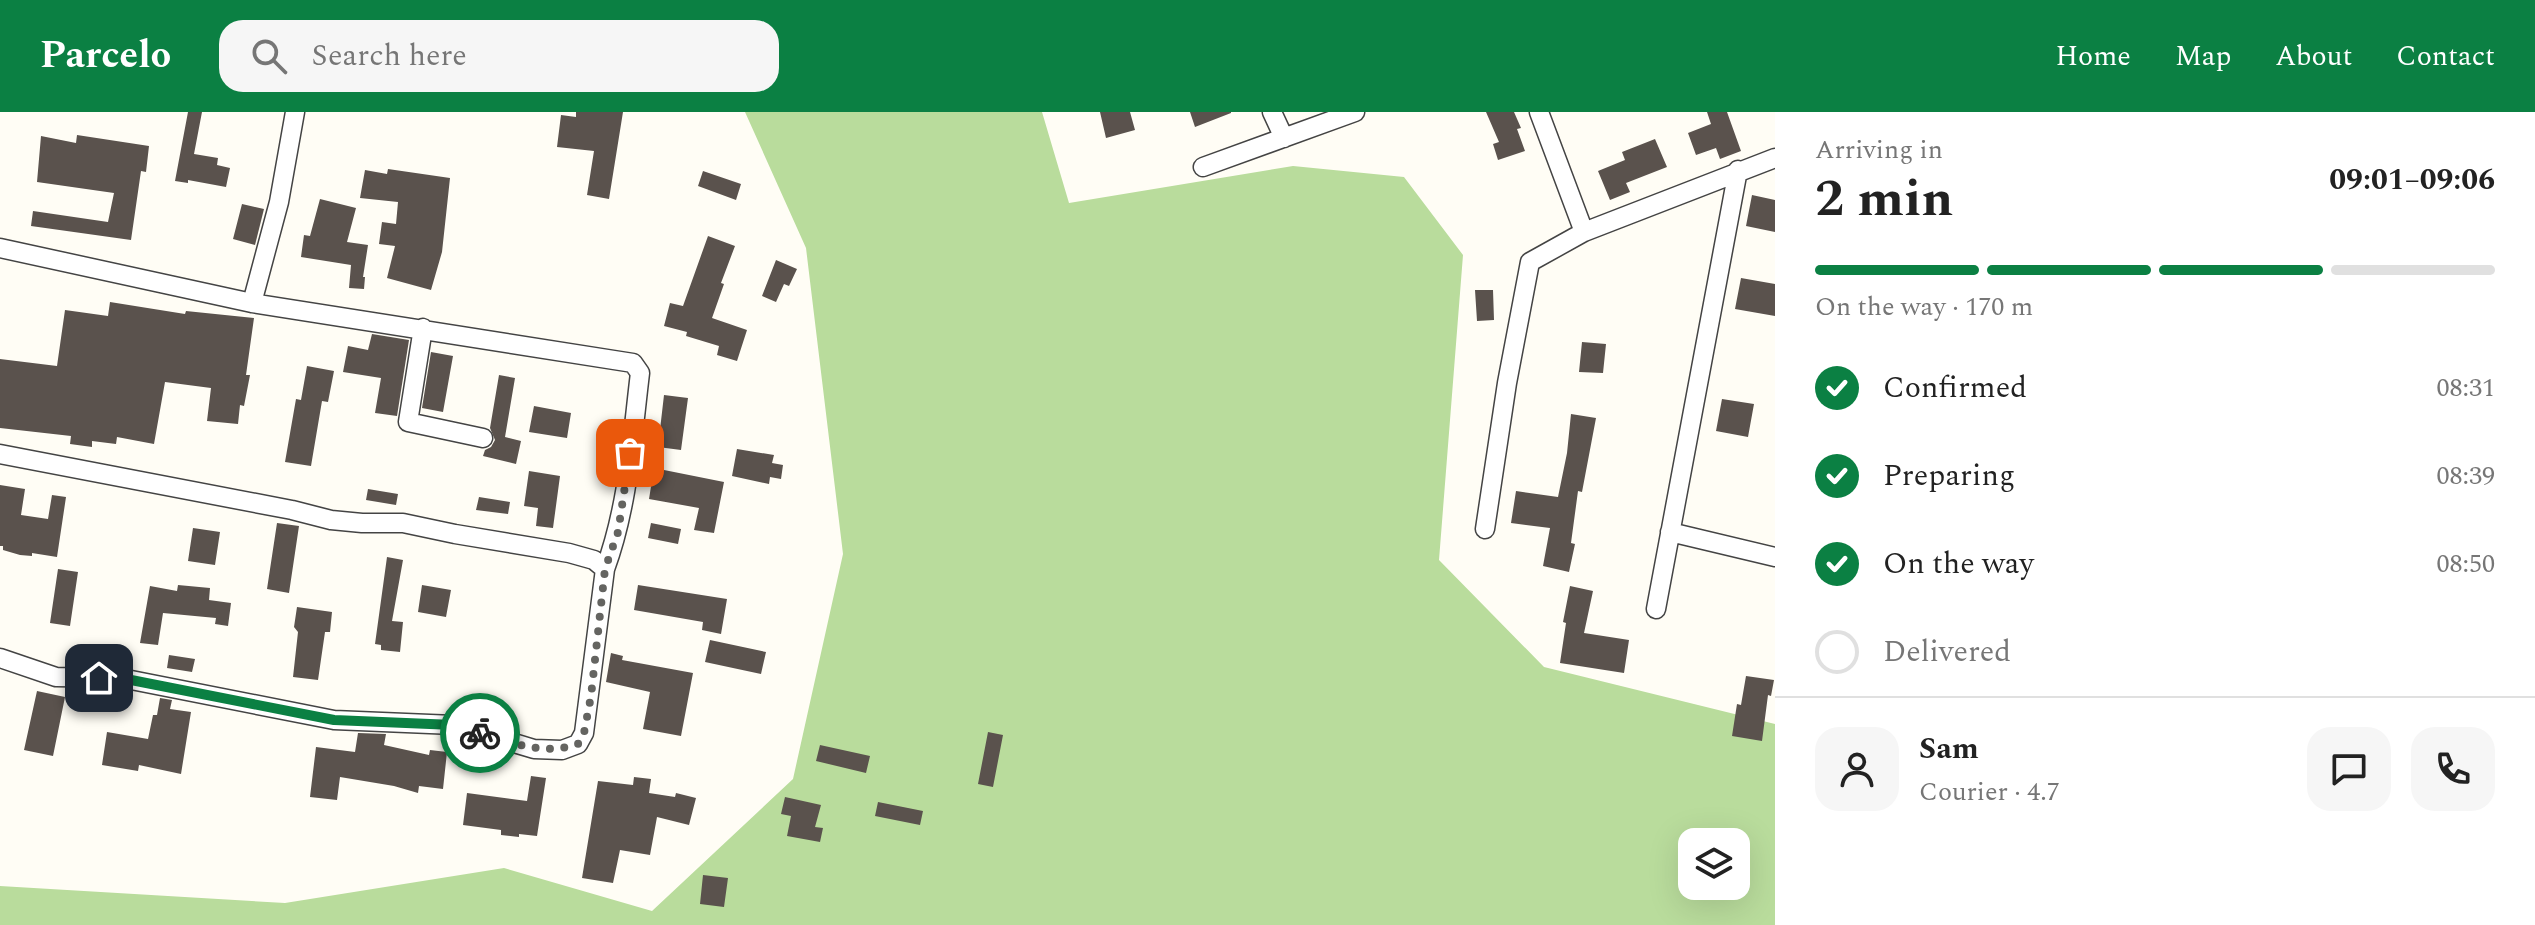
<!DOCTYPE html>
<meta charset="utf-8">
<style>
body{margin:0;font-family:Spectral,serif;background:#f6f6f6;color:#222;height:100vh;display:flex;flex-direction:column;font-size:30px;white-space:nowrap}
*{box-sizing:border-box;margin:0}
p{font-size:26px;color:#767676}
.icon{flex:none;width:44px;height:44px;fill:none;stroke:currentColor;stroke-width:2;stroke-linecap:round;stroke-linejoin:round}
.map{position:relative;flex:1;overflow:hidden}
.details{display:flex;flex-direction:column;background:#fff;width:760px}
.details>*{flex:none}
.fabs{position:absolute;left:1678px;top:716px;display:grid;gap:16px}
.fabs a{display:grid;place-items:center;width:72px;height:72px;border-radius:16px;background:#fff;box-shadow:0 8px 32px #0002;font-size:40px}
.pin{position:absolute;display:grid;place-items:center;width:68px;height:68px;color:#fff;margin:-34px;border-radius:16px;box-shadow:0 4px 12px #0006}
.courier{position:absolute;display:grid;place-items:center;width:80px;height:80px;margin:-40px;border:6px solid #0b8043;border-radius:50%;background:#fff;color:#222;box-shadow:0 2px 10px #0007}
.summary em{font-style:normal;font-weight:700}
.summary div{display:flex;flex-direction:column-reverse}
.summary{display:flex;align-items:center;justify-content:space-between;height:136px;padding:0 40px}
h1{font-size:52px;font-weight:700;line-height:60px}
.bar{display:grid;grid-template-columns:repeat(4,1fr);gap:12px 8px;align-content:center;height:96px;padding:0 40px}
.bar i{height:10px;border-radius:6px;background:#e0e0e0}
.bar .on{background:#0b8043}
.bar p{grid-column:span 4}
.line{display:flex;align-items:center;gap:20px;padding:0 40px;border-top:2px solid #e0e0e0}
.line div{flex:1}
.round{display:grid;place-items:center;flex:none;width:84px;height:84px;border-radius:24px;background:#f6f6f6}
ol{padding:0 40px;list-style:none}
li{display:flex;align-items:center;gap:24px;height:88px}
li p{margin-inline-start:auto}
li .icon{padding:8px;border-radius:50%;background:#0b8043;color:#fff;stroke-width:4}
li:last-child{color:#767676}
li i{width:44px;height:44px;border:4px solid #e0e0e0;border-radius:50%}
header{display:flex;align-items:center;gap:48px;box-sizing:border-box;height:112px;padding:0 40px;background:#0b8043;color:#fff}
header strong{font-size:38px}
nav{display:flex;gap:44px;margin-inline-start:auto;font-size:28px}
.search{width:560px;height:72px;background:#f6f6f6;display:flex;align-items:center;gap:20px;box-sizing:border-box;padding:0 28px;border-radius:24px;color:#767676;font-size:30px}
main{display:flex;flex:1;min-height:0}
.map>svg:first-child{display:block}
</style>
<header>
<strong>Parcelo</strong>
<div class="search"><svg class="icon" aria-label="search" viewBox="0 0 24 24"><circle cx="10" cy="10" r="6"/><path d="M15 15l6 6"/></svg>Search here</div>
<nav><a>Home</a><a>Map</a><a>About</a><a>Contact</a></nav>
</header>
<main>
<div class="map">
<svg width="1775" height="813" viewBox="0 0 1775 813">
<rect width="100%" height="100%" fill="#fffdf5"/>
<path fill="#b9dc9c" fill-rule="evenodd" d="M745,0H1042L1069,91L1293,54L1404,65L1463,143L1439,448L1544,555L1775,612V813H0V774L285,791L504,756L652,799L793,667L843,442L806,136ZM1692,730H1736V774H1692Z"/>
<path fill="#5a524d" d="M188,0H202L194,42L218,46L217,53L230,56L226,75L188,68V71L175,69Z
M576,0H623L609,87L587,83L594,39L557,35L561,3L576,5Z
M1100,0H1130L1135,18L1106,26Z
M1190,0H1231V1L1195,15Z
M1486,0H1514L1521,16L1517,17L1525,39L1498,48L1493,32L1499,30Z
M1707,0H1727L1741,39L1720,47L1716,36L1696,43L1688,21L1711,12Z
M77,23L149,34L146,60L141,59L131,128L31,114L33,99L108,110L114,81L37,70L41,24L76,31Z
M1655,27L1667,55L1626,71L1630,80L1610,88L1598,59L1625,48L1622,40Z
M388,57L450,66L442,140L431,178L387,166L395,134L379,132L382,110L396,112L398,90L360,86L365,58L387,62Z
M703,59L741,72L736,88L698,74Z
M1752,83L1775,88V120L1746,114Z
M320,87L356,96L347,130L368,133L363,165H365L364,177L349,176L351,153L301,145L304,123L310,124Z
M242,92L264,97L255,133L233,127Z
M708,124L735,134L721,171L724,172L712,206L747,218L737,249L717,243L719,234L686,224L687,220L664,214L670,191L683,194Z
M776,148L797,157L789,174L784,172L776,190L762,184Z
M1741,166L1775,172V204L1735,197Z
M1475,178H1493L1494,208L1477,209Z
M110,190L185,202L186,199L254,206L246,263H250L244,294L240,293L238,312L207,309L211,276L165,270L154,332L117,325L116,332L92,329V335L70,332L71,324L0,316V247L57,254L65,198L108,204Z
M372,222L409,228L397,304L375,301L381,266L343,260L348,234L368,238Z
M1582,230L1606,232L1603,261L1579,260Z
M431,240L453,244L443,300L422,296Z
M307,254L334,259L328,290L322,289L311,354L285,350L296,287L301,288Z
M499,263L515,266L505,325L521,329L516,352L483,344L485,338L491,335L495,328L490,316Z
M664,283L688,286L681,338L658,335Z
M1722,287L1754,292L1748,325L1716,319Z
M534,294L571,301L567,326L529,320Z
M1571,302L1596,306L1582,380L1578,379L1571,431L1575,432L1569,460L1543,454L1550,416L1511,411L1516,379L1558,385L1567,341Z
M737,337L774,343L772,351L783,353L781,367L770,365L769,372L732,364Z
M654,356L724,370L714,421L694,418L699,396L649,387Z
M529,359L560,364L553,416L536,414L538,396L524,394Z
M0,373L25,377L21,403L48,407L52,383L66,385L57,445L32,441V444L20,443L3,438V434H0Z
M368,377L398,382L396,393L366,388Z
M479,385L510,390L508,402L476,398Z
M277,411L299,414L289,481L267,477Z
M651,411L681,417L678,432L648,426Z
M193,416L220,420L215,453L188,449Z
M387,445L403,448L392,509L403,510L400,540L381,538V533L375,532Z
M58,457L78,460L70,514L50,511Z
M178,473L210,476L209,488L231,491L228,514L215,512L216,506L163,501L158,533L140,531L150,474L177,479Z
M422,473L451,478L446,505L418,500Z
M638,473L727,487L721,522L702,518L703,510L634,498Z
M1570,474L1593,479L1584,521L1629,528L1624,561L1560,551L1566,511L1563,510Z
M297,495L332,500L330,520H325L318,568L293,565L298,520L294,515Z
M710,528L766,540L761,562L705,550Z
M611,541L623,544L622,548L693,561L681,624L643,617L650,580L606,570Z
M169,543L195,547L192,560L167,556Z
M1746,564L1774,568L1771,584L1768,583L1762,629L1732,624L1737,592L1741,593Z
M37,579L65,585L53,644L24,638Z
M160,586L172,588L170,597L191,600L181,662L139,653L138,659L102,653L107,620L148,627L153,603H157Z
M988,620L1003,623L993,675L978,672Z
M358,621L386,622L384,633L429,643L430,638L447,640L443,677L419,674L418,681L394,674L340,665L337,688L310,685L316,635L355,640Z
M820,633L870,644L866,661L816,649Z
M531,664L546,666L537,724L519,722V725L501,723V718L463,713L467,681L527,689Z
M634,665L651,667L649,681L675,685L676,681L696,686L689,713L657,705L650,743L620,738L613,771L582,766L598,669L633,673Z
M785,685L821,693L815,715L823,716L820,730L787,724L791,704L781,702Z
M878,690L923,699L920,713L875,704Z
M703,763L728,766L724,795L700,792Z"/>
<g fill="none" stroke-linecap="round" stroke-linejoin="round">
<defs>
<path id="minor" d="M1272,0L1284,26
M1539,0L1584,120
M1203,55L1355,0
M0,136L252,191L633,251L640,261C632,327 628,395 605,457
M252,191L279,90L295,0
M423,216L408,310L483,326
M0,342L292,398L331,408L362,411H403L455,422L569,441L594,448L605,457L584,621L578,632L562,638L534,637L454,613L334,608L121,566L56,565L0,546
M1485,417L1507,271L1530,150L1584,120L1775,46
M1670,420L1775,445
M1656,497L1738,58"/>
</defs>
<use href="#minor" stroke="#444" stroke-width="21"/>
<use href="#minor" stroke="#fff" stroke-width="18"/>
</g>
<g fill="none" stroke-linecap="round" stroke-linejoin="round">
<path stroke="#646461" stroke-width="8" stroke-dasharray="0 14.4" d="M480,621C513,631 544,644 578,632L584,621L591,584L605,457L618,420L630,341"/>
<path stroke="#0b8043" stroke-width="10" d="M99,566H121L334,608L454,613L480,621"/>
</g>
</svg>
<div class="fabs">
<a><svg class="icon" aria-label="layers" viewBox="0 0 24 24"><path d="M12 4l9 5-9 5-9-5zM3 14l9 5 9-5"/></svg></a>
</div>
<div class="pin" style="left:630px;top:341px;background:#ea580c"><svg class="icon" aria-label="bag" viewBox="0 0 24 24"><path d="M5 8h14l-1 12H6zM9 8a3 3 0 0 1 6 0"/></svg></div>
<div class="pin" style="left:99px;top:566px;background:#1f2937"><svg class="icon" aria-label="home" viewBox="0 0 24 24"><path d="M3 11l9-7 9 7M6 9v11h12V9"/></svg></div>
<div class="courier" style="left:480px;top:621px"><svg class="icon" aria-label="bike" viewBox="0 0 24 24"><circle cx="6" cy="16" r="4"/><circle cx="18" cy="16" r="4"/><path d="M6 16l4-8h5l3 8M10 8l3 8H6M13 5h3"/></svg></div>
</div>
<section class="details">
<div class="summary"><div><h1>2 min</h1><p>Arriving in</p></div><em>09:01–09:06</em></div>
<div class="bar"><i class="on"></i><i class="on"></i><i class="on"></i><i></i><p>On the way · 170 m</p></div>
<ol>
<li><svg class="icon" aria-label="check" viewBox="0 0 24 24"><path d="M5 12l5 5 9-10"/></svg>Confirmed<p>08:31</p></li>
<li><svg class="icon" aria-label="check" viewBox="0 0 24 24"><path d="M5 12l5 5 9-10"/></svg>Preparing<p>08:39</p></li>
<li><svg class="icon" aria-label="check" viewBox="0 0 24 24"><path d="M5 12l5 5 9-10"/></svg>On the way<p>08:50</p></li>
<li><i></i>Delivered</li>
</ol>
<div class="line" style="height:144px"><a class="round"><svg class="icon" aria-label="person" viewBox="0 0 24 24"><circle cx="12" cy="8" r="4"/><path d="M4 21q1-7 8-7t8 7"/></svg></a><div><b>Sam</b><p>Courier · 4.7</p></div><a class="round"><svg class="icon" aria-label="chat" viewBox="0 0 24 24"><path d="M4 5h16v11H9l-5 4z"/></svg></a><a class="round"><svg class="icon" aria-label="phone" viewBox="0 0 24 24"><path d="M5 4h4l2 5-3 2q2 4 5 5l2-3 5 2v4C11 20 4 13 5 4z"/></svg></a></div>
</section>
</main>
